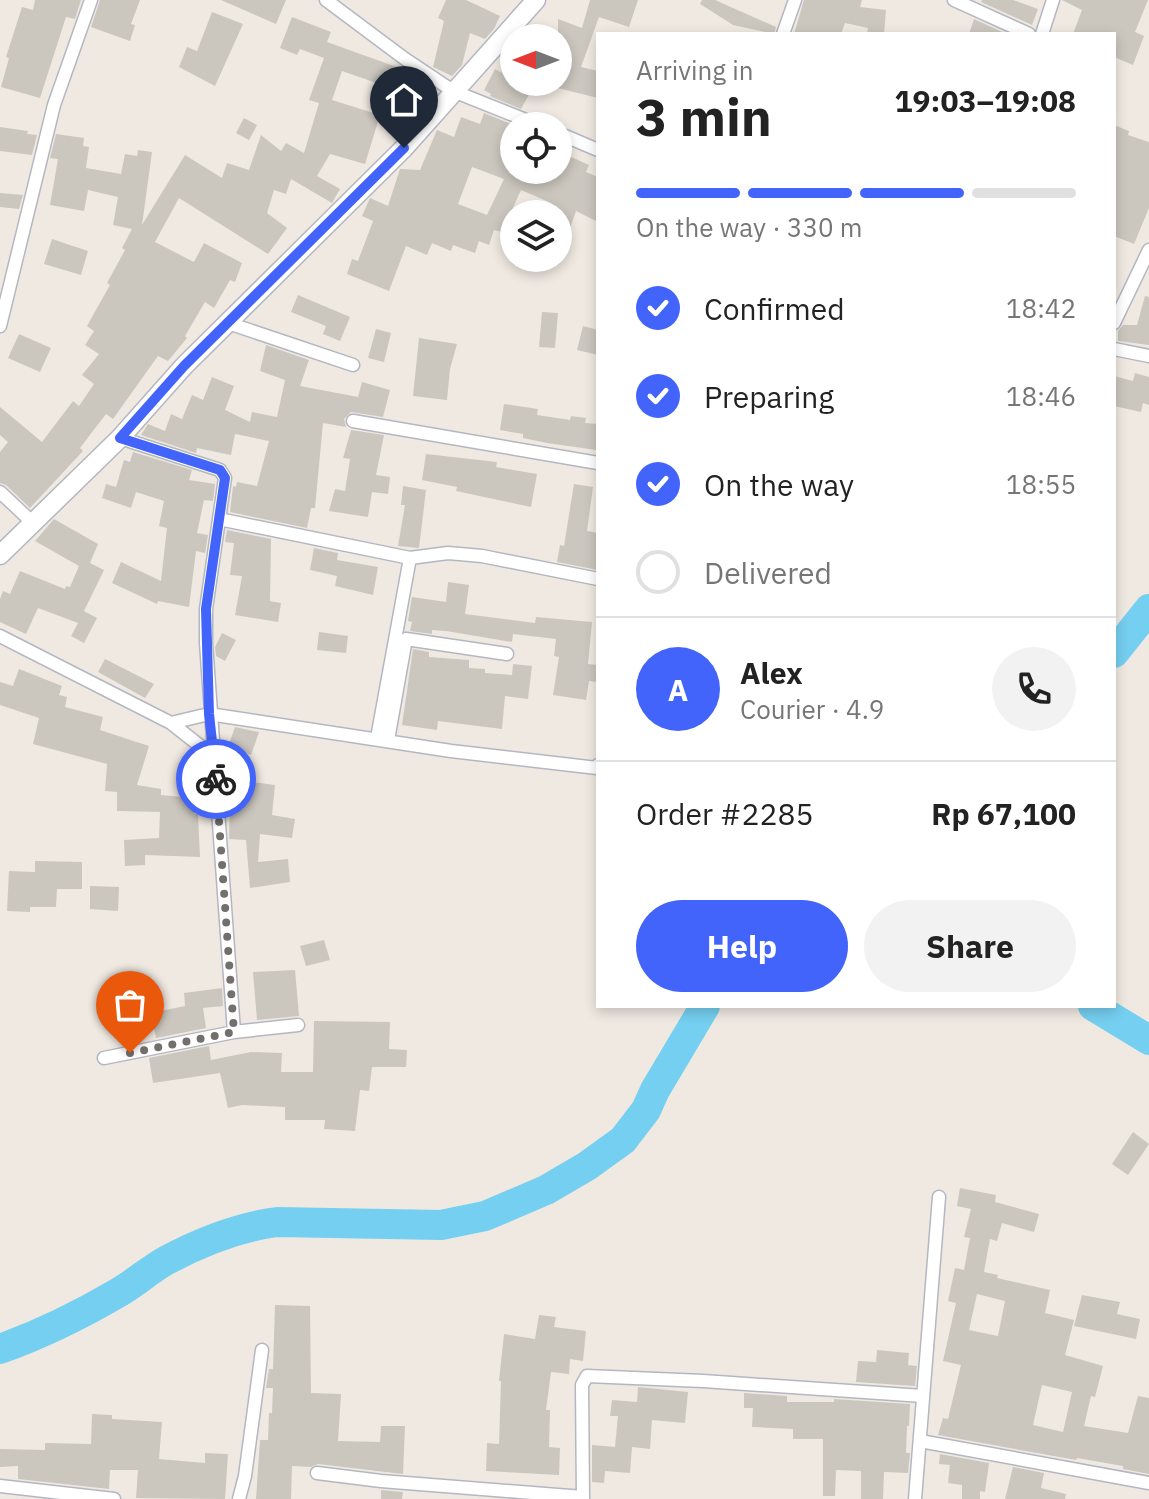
<!DOCTYPE html>
<meta charset="utf-8">
<style>
body{margin:0;font-family:"IBM Plex Sans",sans-serif;background:#f2f2f2;color:#222;height:100vh;display:flex;flex-direction:column;font-size:30px;white-space:nowrap}
*{box-sizing:border-box;margin:0}
p{font-size:26px;color:#767676}
.icon{flex:none;width:44px;height:44px;fill:none;stroke:currentColor;stroke-width:2;stroke-linecap:round;stroke-linejoin:round}
.map{position:relative;flex:1;overflow:hidden}
.details{position:absolute;left:596px;top:32px;width:520px;height:976px;display:flex;flex-direction:column;background:#fff;border-radius:0px;box-shadow:0 4px 12px #0003}
.details>*{flex:none}
.needle{width:52px;rotate:270deg}
.controls{position:absolute;left:500px;top:24px;display:grid;gap:16px}
.controls a{display:grid;place-items:center;width:72px;height:72px;border-radius:50%;background:#fff;box-shadow:0 4px 12px #0003;font-size:40px}
.pin{position:absolute;display:grid;place-items:center;width:68px;height:68px;color:#fff;margin:-82px -34px;border-radius:50% 50% 50% 0;rotate:-45deg;box-shadow:0 0 8px #0007}
.pin .icon{rotate:45deg}
.courier{position:absolute;display:grid;place-items:center;width:80px;height:80px;margin:-40px;border:6px solid #4264fb;border-radius:50%;background:#fff;color:#222;box-shadow:0 2px 10px #0007}
.head em{font-style:normal;font-weight:800}
.head div{display:flex;flex-direction:column-reverse}
.head{display:flex;align-items:center;justify-content:space-between;height:136px;padding:0 40px}
h1{font-size:52px;font-weight:800;line-height:60px}
.bar{display:grid;grid-template-columns:repeat(4,1fr);gap:12px 8px;align-content:center;height:96px;padding:0 40px}
.bar i{height:10px;border-radius:6px;background:#e0e0e0}
.bar .current{background:#4264fb}
.bar p{grid-column:span 4}
.line{display:flex;align-items:center;gap:20px;padding:0 40px;border-top:2px solid #e0e0e0}
.line div{flex:1}
.round{display:grid;place-items:center;flex:none;width:84px;height:84px;border-radius:42px;background:#f2f2f2}
ol{padding:0 40px;list-style:none}
li{display:flex;align-items:center;gap:24px;height:88px}
li p{margin-inline-start:auto}
li .icon{padding:8px;border-radius:50%;background:#4264fb;color:#fff;stroke-width:4}
li:last-child{color:#767676}
li i{width:44px;height:44px;border:4px solid #e0e0e0;border-radius:50%}
.cta{display:flex;gap:16px;margin-top:auto;padding:16px 40px}
.cta a{flex:1;height:92px;border-radius:48px;background:#4264fb;color:#fff;font-size:32px;font-weight:800;line-height:92px;text-align:center}
.cta a+a{background:#f2f2f2;color:#222}
.map>svg:first-child{display:block}
</style>
<div class="map">
<svg width="1149" height="1499" viewBox="0 0 1149 1499">
<rect width="100%" height="100%" fill="#efe9e1"/>
<g fill="none" stroke-linecap="round" stroke-linejoin="round">
<path stroke="#75cff0" stroke-width="30" d="M1114,653L1149,609
M1093,1006L1149,1040
M0,1349C39,1335 80,1315 116,1294C134,1284 149,1270 167,1260C201,1242 239,1227 277,1222L441,1225L485,1216L546,1190L587,1166L623,1140L646,1110L655,1090L705,1006"/>
</g>
<path fill="#cbc7bf" fill-rule="evenodd" d="M35,0H81L75,19L66,17L40,98L1,87L9,58L6,57L22,7L33,10Z
M100,0H140L131,24L135,25L130,41L91,27Z
M221,0H286L276,24Z
M446,0H466L500,16L494,29L485,39L470,33L462,65L452,76L433,67L444,21L438,18Z
M590,0H638L629,27L599,17L581,67L598,71V98L558,88V19L582,28Z
M702,0H715L776,27L774,34L733,25L700,4Z
M804,0H862L860,7L886,10L884,34H867L868,28L845,23L841,34H794Z
M982,0H1013L1038,9L1032,25L981,2Z
M1062,0H1148L1135,32L1144,36L1133,65L1114,57V34H1073L1082,10Z
M212,12L243,24L215,86L179,67L187,47L197,51Z
M292,17L331,32L327,42L405,70L417,78L403,115L381,107L388,87L342,71L332,100L380,115L365,164L330,154L317,176L340,189L332,203L291,179L286,194L274,190L267,213L287,228L268,254L179,198L155,242L194,262L204,243L242,263L235,282L230,280L214,308L205,302L185,336L187,338L168,361L158,356L113,419L106,414L80,448L83,451L30,508L6,485L0,483V452L8,442L0,435V407L42,442L73,401L79,406L94,384L82,375L99,354L85,345L94,331L87,326L110,285L107,283L125,250L122,248L132,229L113,225L118,197L88,190L84,211L50,205L58,159L50,158L56,134L84,138L83,146L89,147L86,168L121,174L125,154L137,156L138,150L152,152L142,225L185,155L222,178L227,163L249,170L261,135L281,151L286,143L304,153L319,103L309,100L324,58L300,49L297,55L280,48Z
M974,19L1002,32L1001,34H969Z
M495,69L514,79V82L532,89L521,109L490,96L491,94L484,90Z
M484,113L511,124L509,128L514,130V170L561,171L567,155L589,165L586,172L598,177V222L576,211L560,258H558V214H545L549,202L521,190L502,232L494,230L489,245L479,241L475,253L453,245L451,251L432,243L427,255L406,246L389,291L347,274L352,259L358,261L373,221L362,216L370,198L388,206L400,169L420,170L437,130L454,137L461,117L480,124ZM472,167L504,179L487,215L458,204Z
M244,118L257,125L249,140L236,133Z
M1114,125L1129,131L1128,135L1149,142V208L1134,244L1114,236Z
M0,127L28,131L27,134L37,135L32,155L0,151Z
M0,193L23,195L19,209L0,207Z
M52,239L88,251L81,275L44,264Z
M298,295L350,317L340,341L323,334L326,326L291,312Z
M1145,296L1149,297V345L1118,341V331L1123,325H1137Z
M542,312L558,313L555,348L539,347Z
M583,326L598,330V355L577,350Z
M376,329L391,333L384,362L368,358Z
M19,334L51,348L40,372L8,358Z
M419,338L457,344L450,369L447,400L413,396Z
M266,345L309,360L300,386L358,397L362,382L390,390L383,417L351,412L344,419L346,427L323,423L315,508H311L307,528L230,512L233,486L236,487L237,482L257,486L269,441L235,434L231,455L197,448L196,453L141,435L148,424L165,431L171,414L182,419L192,395L203,400L212,377L234,386L225,410L250,422L252,412L277,417L285,380L260,371Z
M1135,373L1149,377V405L1143,403L1141,412L1114,406V376L1133,381Z
M504,404L538,409L537,415L570,420L571,416L586,418L585,423L598,424L596,450L547,443L523,438V434L500,430Z
M351,430L384,435L376,475L390,477L388,494L372,492L368,517L329,511L335,489L345,491L350,459L343,458Z
M133,452L192,470L189,480L215,484L213,501L204,500L197,533L208,535L205,553L196,551L189,607L158,601L157,604L112,583L121,562L161,581L167,528L159,526L164,501L136,492L131,508L102,498L106,484L116,487L124,460L130,462Z
M426,454L497,462L496,467L537,474L531,507L456,491L457,487L422,480Z
M574,484L593,487L587,531L598,533V570L557,562L560,545L564,546Z
M403,486L426,490L419,548L398,546L405,505H401Z
M54,519L98,544L90,563L104,570L84,611L97,618L84,643L71,636L78,623L38,608L26,634L0,622V599L3,591L10,594L20,571L65,589L66,586L70,587L79,566L35,541Z
M227,530L271,539L270,601L281,603L278,622L235,615L242,576L230,575L234,543L225,542Z
M314,548L338,553L337,560L378,567L373,595L335,586L337,576L310,570Z
M448,582L469,585L465,614L535,623L536,617L592,622L588,664L598,665L596,682L589,681L586,700L553,695L559,657L554,656L556,639L513,634L512,642L446,631L432,630V634L410,631L412,622L408,621L412,597L446,602Z
M319,632L348,636L346,653L317,650Z
M222,633L236,640L225,661L216,656L215,647Z
M413,649L429,652V657L469,660V668L485,669V673L512,675L513,664L532,666L528,699L505,696L502,729L438,721L437,730L402,725Z
M105,659L154,684L145,698L98,672Z
M19,669L62,686L59,695L67,697L65,707L103,717L100,730L149,746L137,785L161,789V795L195,798L194,814H198L200,857L145,855V865L125,866L124,840L159,838L160,812L117,811V792L105,791L107,764L33,744L39,718L0,705V682L13,686Z
M235,727L259,732L251,755L228,747Z
M229,779L275,785L272,815L295,819L292,838L260,834L258,862L288,859L290,882L250,888L246,840L229,839L230,800L227,799Z
M35,861L82,862V889H57L56,907H30V912L7,911L9,871L35,872Z
M90,886L119,887L118,911L90,909Z
M324,940L330,960L306,966L300,946Z
M295,970L299,1016L257,1020L253,972Z
M222,988L223,1006L203,1008L206,1028L156,1038L151,1013L185,1006L184,993Z
M314,1021L390,1022L389,1049L407,1050L406,1067H372L369,1091L360,1090L355,1131L324,1129L325,1120H285V1107L242,1105L228,1108L220,1073L153,1083L149,1058L209,1046L211,1060L251,1052L282,1053L281,1072H313Z
M1133,1132L1149,1144L1128,1175L1112,1164Z
M960,1188L996,1195L995,1202L1039,1214L1034,1232L1002,1223L997,1241L990,1239L984,1272L998,1275L997,1278L1050,1290L1045,1313L1074,1320L1065,1355L1103,1366L1095,1397L1091,1396L1084,1426L1128,1433L1138,1396L1149,1398V1474L1123,1469V1466L1077,1458L1076,1460L938,1435L943,1418L948,1419L961,1365L943,1361L956,1303L948,1301L955,1268L964,1270L970,1238L964,1237L971,1209L957,1206ZM977,1294L1005,1301L998,1336L969,1330ZM1042,1385L1072,1392L1063,1432L1033,1425Z
M1082,1295L1120,1302L1117,1314L1140,1319L1136,1339L1074,1326Z
M275,1305L310,1306L311,1393L341,1394L338,1441L380,1442L381,1426H405L403,1474L318,1464L311,1467L292,1466L291,1499H256L260,1440H268L269,1413H272L273,1388H266L269,1369H273Z
M539,1315L556,1317L554,1327L586,1331L583,1361L570,1359L569,1374L551,1372L546,1410H550L549,1447L560,1448L559,1475L486,1471L487,1443L499,1444L501,1381H499L504,1334L535,1339Z
M877,1350L909,1353L908,1365L917,1366L915,1386L856,1382L858,1361L876,1362Z
M638,1387L688,1392L685,1423L652,1420L650,1449L632,1447L630,1473L605,1471L604,1483L592,1482V1445L615,1447L618,1416H610L612,1400L637,1402Z
M744,1393L787,1396V1402H834V1399L910,1404L909,1426H907L906,1453H910L908,1473L884,1472L883,1499H861V1471L836,1470L835,1496H823V1439H793V1429L752,1427L753,1408H744Z
M92,1414L112,1415V1419L162,1422L159,1459L205,1463V1453L228,1454L225,1499L136,1498L138,1470H110L109,1489L18,1479V1466L0,1467V1449L45,1450V1443L91,1444Z
M940,1454L989,1463L985,1492L980,1491V1499H962V1485L948,1483L950,1465L939,1464Z
M1013,1467L1044,1473L1041,1488L1066,1494L1065,1499H1005Z
M381,1490L403,1492L402,1499H381Z"/>
<g fill="none" stroke-linecap="round" stroke-linejoin="round">
<defs>
<path id="street" d="M326,0L405,59L453,91L541,126
M954,0L1029,34
M783,34L795,0
M1042,34L1053,0
M558,133L598,150
M228,323L353,365
M1114,323L1149,250
M0,326L54,105L91,0
M1114,349L1149,356
M353,421L598,463
M120,438L220,470L225,478L206,609V643L234,1032
M0,492L32,522
M219,519L410,558L448,553L482,556L598,579
M0,636L171,723L209,714L451,751L597,768L598,765
M171,723L214,757
M377,738L410,558
M388,740L406,639L507,654
M104,1058L234,1032L298,1025
M920,1441L1149,1483
M317,1473L381,1481L583,1497
M0,1486L114,1499
M239,1499L245,1476L262,1350
M583,1499L582,1385L587,1376L703,1381L923,1396
M915,1499L939,1197"/>
<path id="secondary" d="M0,555L120,438L184,366L404,148L536,0"/>
</defs>
<use href="#street" stroke="#b4b7c1" stroke-width="15"/>
<use href="#secondary" stroke="#b4b7c1" stroke-width="21"/>
<use href="#street" stroke="#fff" stroke-width="12"/>
<use href="#secondary" stroke="#fff" stroke-width="18"/>
</g>
<g fill="none" stroke-linecap="round" stroke-linejoin="round">
<path stroke="#726f6d" stroke-width="8" stroke-dasharray="0 14.4" d="M130,1053L234,1032L216,779"/>
<path stroke="#4264fb" stroke-width="10" d="M216,779L209,714L206,609L225,478L220,470L120,438L184,366L404,148"/>
</g>
</svg>
<div class="controls">
<a><svg class="needle" viewBox="-14 -14 28 28"><path d="M0-13l5 13h-10z" fill="#e53935"/><path d="M0 13l5-13h-10z" fill="#767676"/></svg></a>
<a><svg class="icon" aria-label="locate" viewBox="0 0 24 24"><circle cx="12" cy="12" r="6"/><path d="M12 2v4M12 18v4M2 12h4M18 12h4"/></svg></a>
<a><svg class="icon" aria-label="layers" viewBox="0 0 24 24"><path d="M12 4l9 5-9 5-9-5zM3 14l9 5 9-5"/></svg></a>
</div>
<div class="pin" style="left:130px;top:1053px;background:#ea580c"><svg class="icon" aria-label="bag" viewBox="0 0 24 24"><path d="M5 8h14l-1 12H6zM9 8a3 3 0 0 1 6 0"/></svg></div>
<div class="pin" style="left:404px;top:148px;background:#1f2937"><svg class="icon" aria-label="home" viewBox="0 0 24 24"><path d="M3 11l9-7 9 7M6 9v11h12V9"/></svg></div>
<div class="courier" style="left:216px;top:779px"><svg class="icon" aria-label="bike" viewBox="0 0 24 24"><circle cx="6" cy="16" r="4"/><circle cx="18" cy="16" r="4"/><path d="M6 16l4-8h5l3 8M10 8l3 8H6M13 5h3"/></svg></div>
<section class="details">
<div class="head"><div><h1>3 min</h1><p>Arriving in</p></div><em>19:03–19:08</em></div>
<div class="bar"><i class="current"></i><i class="current"></i><i class="current"></i><i></i><p>On the way · 330 m</p></div>
<ol>
<li><svg class="icon" aria-label="check" viewBox="0 0 24 24"><path d="M5 12l5 5 9-10"/></svg>Confirmed<p>18:42</p></li>
<li><svg class="icon" aria-label="check" viewBox="0 0 24 24"><path d="M5 12l5 5 9-10"/></svg>Preparing<p>18:46</p></li>
<li><svg class="icon" aria-label="check" viewBox="0 0 24 24"><path d="M5 12l5 5 9-10"/></svg>On the way<p>18:55</p></li>
<li><i></i>Delivered</li>
</ol>
<div class="line" style="height:144px"><b class="round" style="background:#4264fb;color:#fff">A</b><div><b>Alex</b><p>Courier · 4.9</p></div><a class="round"><svg class="icon" aria-label="phone" viewBox="0 0 24 24"><path d="M5 4h4l2 5-3 2q2 4 5 5l2-3 5 2v4C11 20 4 13 5 4z"/></svg></a></div>
<div class="line" style="height:104px"><div>Order #2285</div><b>Rp 67,100</b></div>
<div class="cta"><a>Help</a><a>Share</a></div>
</section>
</div>
